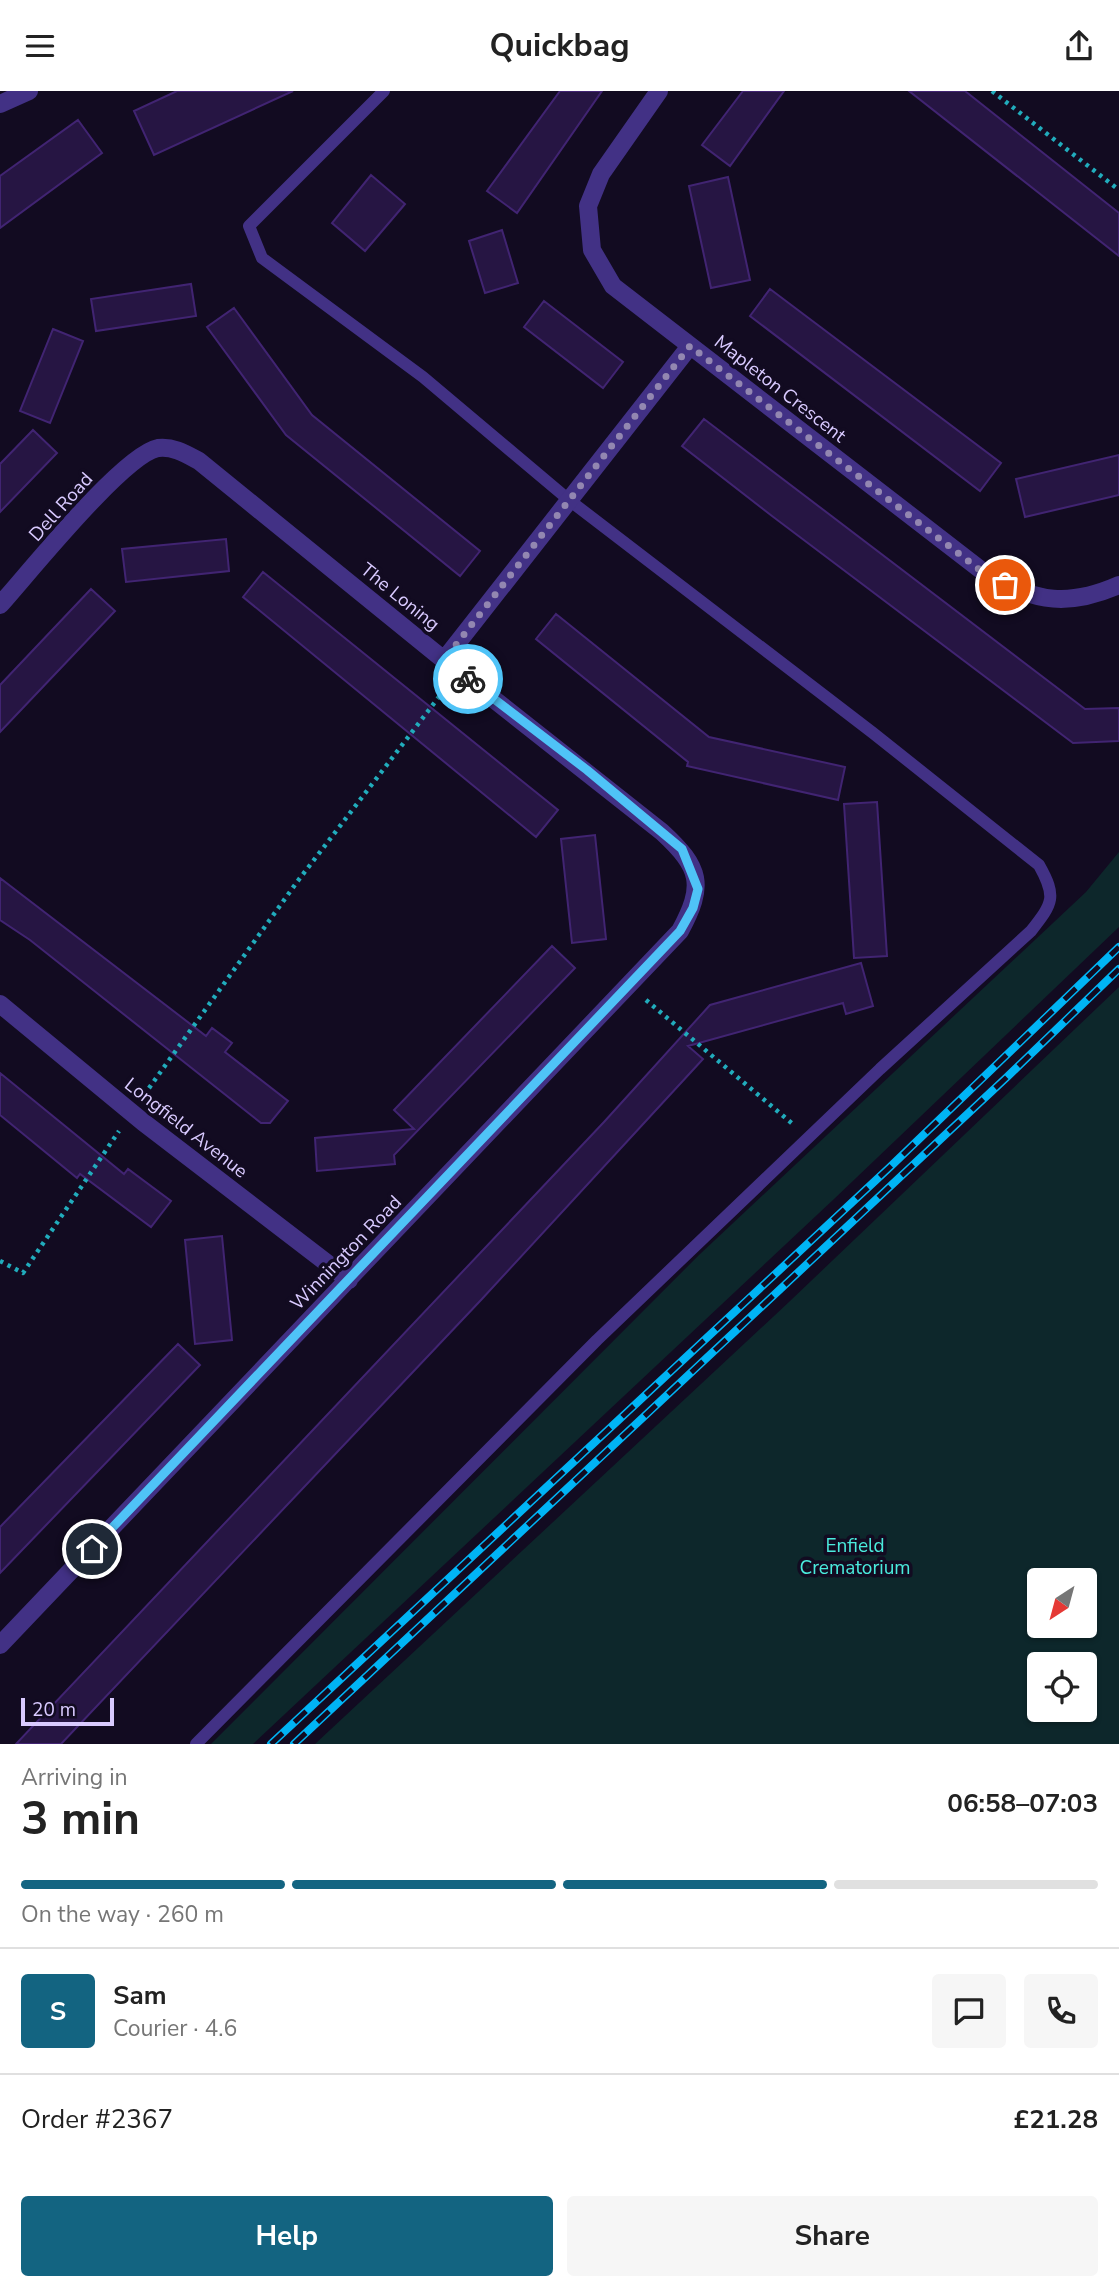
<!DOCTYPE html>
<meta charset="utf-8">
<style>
body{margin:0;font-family:"Nunito Sans",sans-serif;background:#f6f6f6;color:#222;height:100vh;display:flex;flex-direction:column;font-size:26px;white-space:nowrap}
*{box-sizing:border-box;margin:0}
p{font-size:23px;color:#767676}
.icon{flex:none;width:38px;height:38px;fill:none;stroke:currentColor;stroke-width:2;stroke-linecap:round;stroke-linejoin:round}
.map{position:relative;height:1653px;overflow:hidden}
.panel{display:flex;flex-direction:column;background:#fff;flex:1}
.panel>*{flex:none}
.needle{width:46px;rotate:216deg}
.buttons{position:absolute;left:1027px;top:1477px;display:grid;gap:14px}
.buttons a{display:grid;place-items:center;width:70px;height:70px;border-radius:7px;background:#fff;box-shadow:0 2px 5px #0004;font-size:35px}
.scale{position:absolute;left:21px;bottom:18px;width:93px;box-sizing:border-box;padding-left:7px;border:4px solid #d9caff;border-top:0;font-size:19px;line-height:24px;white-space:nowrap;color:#d9caff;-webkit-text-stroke:5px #120b21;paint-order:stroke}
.pin{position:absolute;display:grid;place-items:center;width:60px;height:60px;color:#fff;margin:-30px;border:4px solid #fff;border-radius:50%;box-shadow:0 2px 7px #0007}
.courier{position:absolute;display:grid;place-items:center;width:70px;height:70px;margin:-35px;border:5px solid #4fc3f7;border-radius:50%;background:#fff;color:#222;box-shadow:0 2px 9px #0007}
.headline em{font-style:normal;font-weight:700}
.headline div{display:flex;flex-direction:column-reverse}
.headline{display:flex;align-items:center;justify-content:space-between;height:119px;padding:0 21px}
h1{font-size:46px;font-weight:700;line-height:52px}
.bar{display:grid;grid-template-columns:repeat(4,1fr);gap:10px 7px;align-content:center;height:84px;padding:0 21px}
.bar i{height:9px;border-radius:5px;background:#e0e0e0}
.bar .current{background:#136481}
.bar p{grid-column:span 4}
.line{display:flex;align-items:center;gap:18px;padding:0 21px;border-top:2px solid #e0e0e0}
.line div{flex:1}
.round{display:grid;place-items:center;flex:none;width:74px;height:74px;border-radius:7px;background:#f6f6f6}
.button{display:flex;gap:14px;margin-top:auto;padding:14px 21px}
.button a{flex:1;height:80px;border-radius:7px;background:#136481;color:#fff;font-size:28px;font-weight:700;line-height:80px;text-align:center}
.button a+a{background:#f6f6f6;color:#222}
header{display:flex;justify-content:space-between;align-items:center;height:91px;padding:0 21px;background:#fff;font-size:32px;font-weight:700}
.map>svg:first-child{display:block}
</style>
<header><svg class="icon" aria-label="menu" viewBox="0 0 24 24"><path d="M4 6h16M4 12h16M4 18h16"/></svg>Quickbag<svg class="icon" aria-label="share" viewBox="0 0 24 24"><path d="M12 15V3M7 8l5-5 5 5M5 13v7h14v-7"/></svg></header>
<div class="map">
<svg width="1119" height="1653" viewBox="0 0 1119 1653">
<rect width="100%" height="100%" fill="#120b21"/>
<path fill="#0d272b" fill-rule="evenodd" d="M1119,761V836L834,1108L253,1653H211L699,1164L1086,801Z
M1119,896V1653H315L789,1211ZM1085,1489V1535H1040V1489ZM1085,1573V1619H1040V1573Z"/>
<path fill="#261543" stroke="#412472" stroke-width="2" d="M177,0H293L154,64L134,20Z
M560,0H602L517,122L487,100Z
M743,0H784L730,75L702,54Z
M909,0H965L1119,122V165Z
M78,29L102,62L0,137V85Z
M371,84L405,113L365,160L332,132Z
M728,86L750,189L711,197L689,95Z
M502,139L518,192L485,202L469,150Z
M191,193L196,225L96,240L91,208Z
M770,198L1001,372L980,400L750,225Z
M544,210L623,271L603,297L524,236Z
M234,217L312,324L480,460L460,485L286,344L207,236Z
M53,238L83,250L50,332L20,320Z
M704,328L1085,618L1119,617V650L1073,652L772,425L682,355Z
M33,339L57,362L0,421V373Z
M1119,364V404L1025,426L1016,388Z
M226,448L229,480L126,491L122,458Z
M263,481L558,719L536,746L243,506Z
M91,498L115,520L0,641V594Z
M556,523L709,646L845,676L838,709L687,675L688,671L536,548Z
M877,711L887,865L854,867L844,713Z
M595,744L606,848L572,852L561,748Z
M0,787L206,945L212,937L232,952L225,961L288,1010L270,1032H261L30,849L0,829Z
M552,855L575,877L394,1064L395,1073L317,1080L315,1047L414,1038L394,1019Z
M861,872L873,915L846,923L843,912L688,955L703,968L481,1209L61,1653H16L604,1031L710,914Z
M0,982L124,1083L128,1078L171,1110L151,1136L80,1083L77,1087L0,1024Z
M222,1145L232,1249L195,1253L185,1149Z
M178,1253L200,1274L0,1482V1436Z"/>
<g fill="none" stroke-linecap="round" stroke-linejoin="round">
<path stroke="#21acbc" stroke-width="4.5" stroke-dasharray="3.5 5" stroke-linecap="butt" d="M992,0L1119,99
M646,909L794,1034
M144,1004L297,791L445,598
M0,1170L23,1182L119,1040"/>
<path stroke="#423185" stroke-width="12" d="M196,1653L597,1249L880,978L1031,840C1053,812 1057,806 1039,774L873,642L569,409L423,286L262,167L249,135L384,0"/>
<path stroke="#423185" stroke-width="18" d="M659,0L601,83L588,115L592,159L613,195L990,486C1037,511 1069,516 1119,494
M0,13L29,0
M0,514C28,483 123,364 158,357C173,355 186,363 199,370L444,569L662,741C701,777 705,794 680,840L0,1554
M444,569L690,255
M0,913L143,1031L349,1189"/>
<defs>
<path id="rail" d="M271,1653L890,1076L1119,856
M294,1653L1007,986L1119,878"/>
</defs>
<use href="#rail" stroke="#00b4f5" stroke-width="8"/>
<use href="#rail" stroke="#120b21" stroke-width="5" stroke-dasharray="16" stroke-linecap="butt"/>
</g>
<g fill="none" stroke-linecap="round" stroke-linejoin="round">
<path stroke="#9387b1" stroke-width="7" stroke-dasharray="0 12.6" d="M468,588L444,569L690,255L989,486L1005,494"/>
<path stroke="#4fc3f7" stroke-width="9" d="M92,1458L680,840L693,817L698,798L682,758L587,679L468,588"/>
</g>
<g text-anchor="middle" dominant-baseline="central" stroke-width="7" stroke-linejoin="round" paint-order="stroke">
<g font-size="19" fill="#d9caff" stroke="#120b21">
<text transform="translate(780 298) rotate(38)">Mapleton Crescent</text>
<text transform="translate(61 416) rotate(-48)">Dell Road</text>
<text transform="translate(400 506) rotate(39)">The Loning</text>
<text transform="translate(186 1037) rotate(38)">Longfield Avenue</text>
<text transform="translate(346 1162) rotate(-46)">Winnington Road</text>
</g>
<g font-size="19" fill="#4aebdd" stroke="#120b21">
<text x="855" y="1455">Enfield<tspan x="855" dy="22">Crematorium</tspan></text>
</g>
</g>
</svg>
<div class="buttons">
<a><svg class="needle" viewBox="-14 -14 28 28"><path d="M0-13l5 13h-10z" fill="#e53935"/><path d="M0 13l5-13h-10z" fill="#767676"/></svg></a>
<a><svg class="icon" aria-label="locate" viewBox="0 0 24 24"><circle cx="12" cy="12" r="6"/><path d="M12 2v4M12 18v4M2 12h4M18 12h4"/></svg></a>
</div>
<div class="scale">20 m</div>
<div class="pin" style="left:1005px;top:494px;background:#ea580c"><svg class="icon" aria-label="bag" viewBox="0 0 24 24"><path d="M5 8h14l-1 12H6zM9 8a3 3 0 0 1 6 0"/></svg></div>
<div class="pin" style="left:92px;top:1458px;background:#1f2937"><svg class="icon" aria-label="home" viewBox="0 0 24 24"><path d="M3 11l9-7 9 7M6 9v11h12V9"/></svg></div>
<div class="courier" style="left:468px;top:588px"><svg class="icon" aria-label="bike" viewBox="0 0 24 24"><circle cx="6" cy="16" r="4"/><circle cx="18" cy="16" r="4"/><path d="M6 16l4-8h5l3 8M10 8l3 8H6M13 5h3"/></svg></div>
</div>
<section class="panel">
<div class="headline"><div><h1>3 min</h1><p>Arriving in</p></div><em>06:58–07:03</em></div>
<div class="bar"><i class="current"></i><i class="current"></i><i class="current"></i><i></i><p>On the way · 260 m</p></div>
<div class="line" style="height:126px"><b class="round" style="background:#136481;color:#fff">S</b><div><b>Sam</b><p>Courier · 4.6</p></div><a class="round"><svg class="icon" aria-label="chat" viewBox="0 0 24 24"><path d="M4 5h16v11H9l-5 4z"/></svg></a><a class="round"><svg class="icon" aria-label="phone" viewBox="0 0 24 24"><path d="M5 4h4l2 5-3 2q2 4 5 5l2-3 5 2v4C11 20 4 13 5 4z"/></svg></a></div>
<div class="line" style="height:91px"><div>Order #2367</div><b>£21.28</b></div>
<div class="button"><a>Help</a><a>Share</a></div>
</section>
